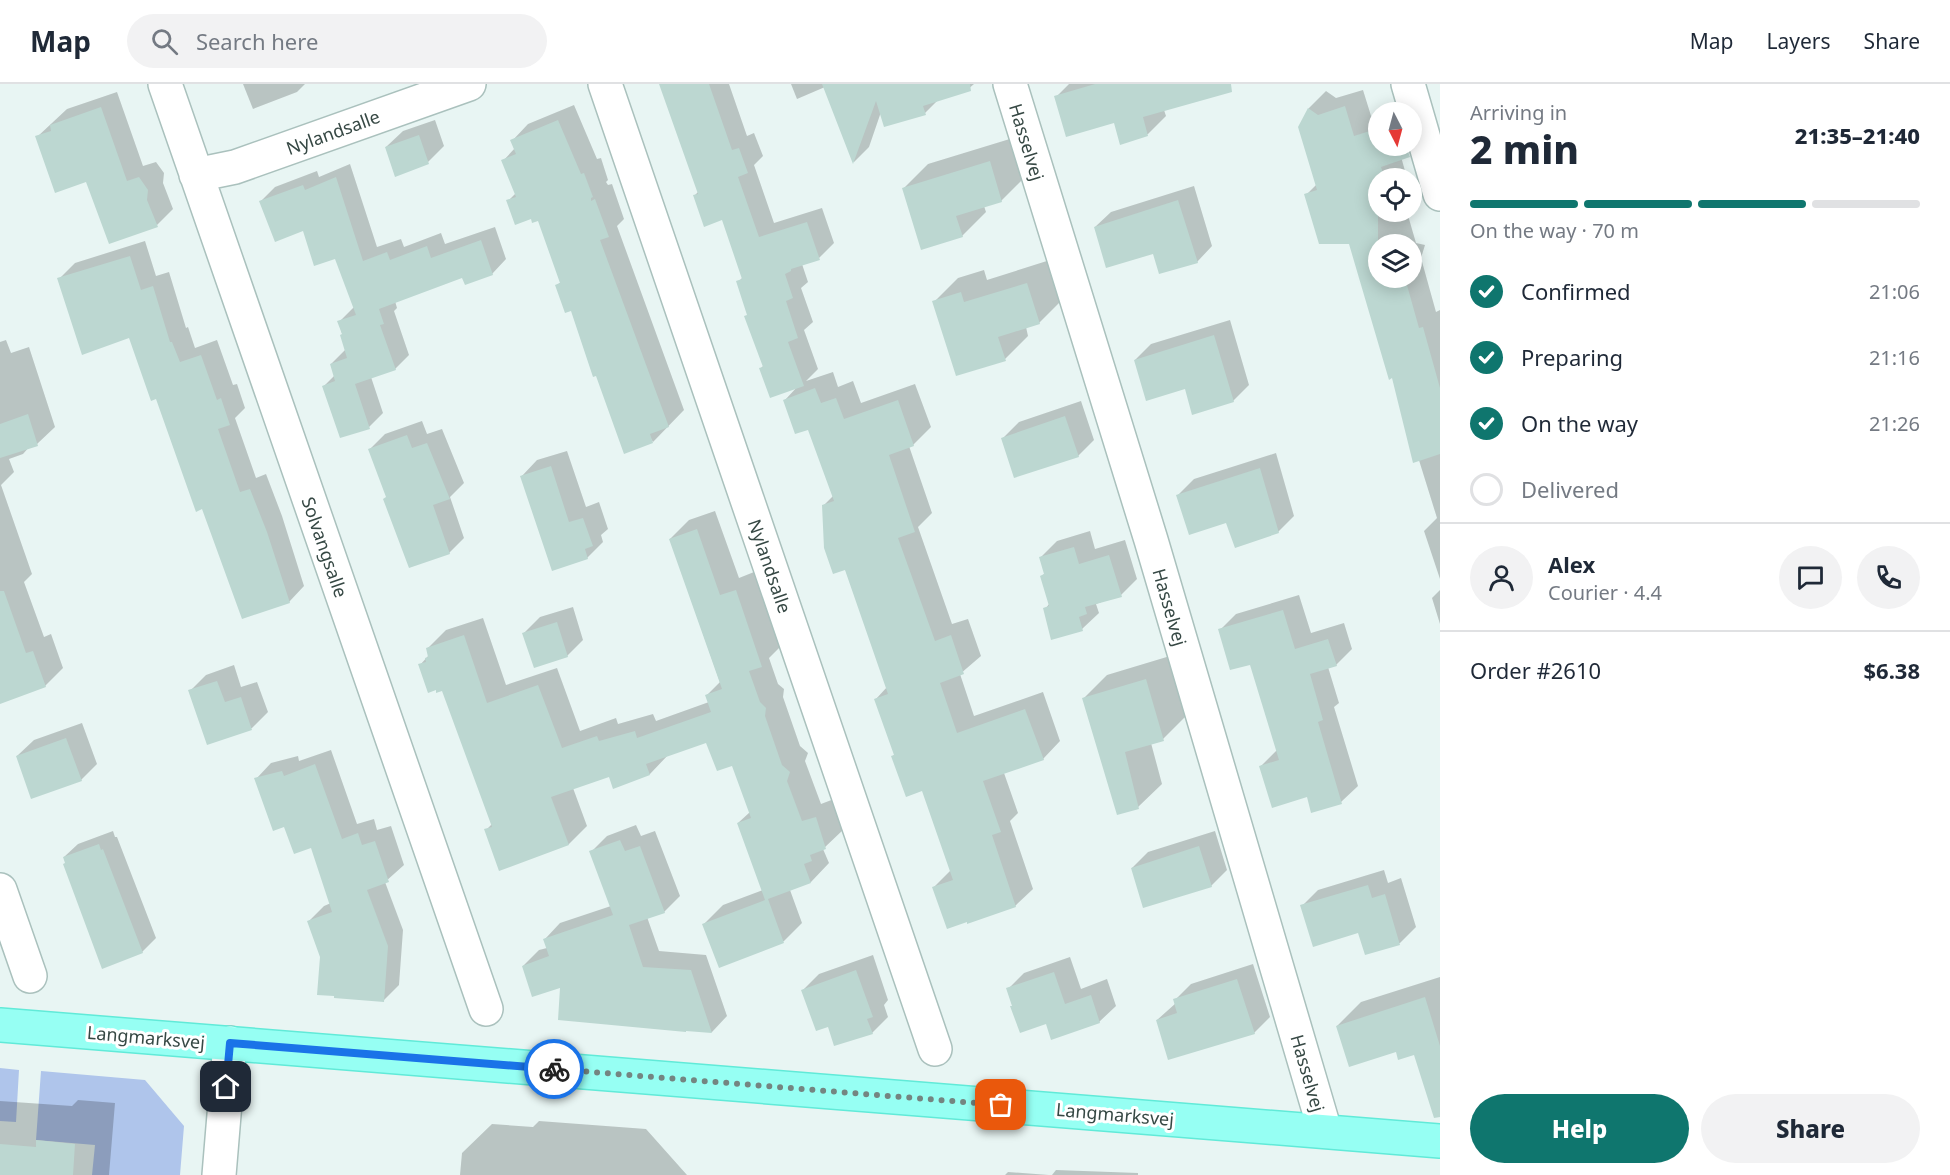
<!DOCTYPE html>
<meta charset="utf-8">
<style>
body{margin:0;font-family:"Noto Sans",sans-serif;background:#f2f2f3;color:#1f2937;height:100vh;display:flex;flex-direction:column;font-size:22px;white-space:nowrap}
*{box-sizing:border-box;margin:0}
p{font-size:20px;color:#747a83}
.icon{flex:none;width:33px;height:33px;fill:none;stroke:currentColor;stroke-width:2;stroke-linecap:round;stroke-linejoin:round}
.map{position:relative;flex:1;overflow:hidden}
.drawer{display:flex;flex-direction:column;background:#fff;width:510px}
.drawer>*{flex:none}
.needle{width:39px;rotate:174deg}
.fabs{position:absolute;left:1368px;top:18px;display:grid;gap:12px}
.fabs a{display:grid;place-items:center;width:54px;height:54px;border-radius:50%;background:#fff;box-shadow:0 3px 15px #0003;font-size:30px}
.pin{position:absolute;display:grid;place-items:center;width:51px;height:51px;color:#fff;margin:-26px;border-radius:12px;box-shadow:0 3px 9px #0006}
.courier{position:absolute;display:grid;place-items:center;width:60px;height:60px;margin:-30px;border:4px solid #1a73e8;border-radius:50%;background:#fff;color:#222;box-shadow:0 2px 8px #0007}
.head em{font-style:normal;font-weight:800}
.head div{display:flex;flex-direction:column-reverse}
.head{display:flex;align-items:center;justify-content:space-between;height:102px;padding:0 30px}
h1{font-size:39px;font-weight:800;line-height:45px}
.bar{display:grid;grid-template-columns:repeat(4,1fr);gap:9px 6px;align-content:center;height:72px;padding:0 30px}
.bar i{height:8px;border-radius:4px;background:#e0e1e3}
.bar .on{background:#0f766e}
.bar p{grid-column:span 4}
.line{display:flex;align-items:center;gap:15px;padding:0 30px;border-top:2px solid #e0e1e3}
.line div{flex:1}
.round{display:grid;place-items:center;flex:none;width:63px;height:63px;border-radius:32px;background:#f2f2f3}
ol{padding:0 30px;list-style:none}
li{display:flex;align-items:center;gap:18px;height:66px}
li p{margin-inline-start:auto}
li .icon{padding:6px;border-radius:50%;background:#0f766e;color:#fff;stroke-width:4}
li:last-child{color:#747a83}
li i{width:33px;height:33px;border:3px solid #e0e1e3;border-radius:50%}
.action{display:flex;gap:12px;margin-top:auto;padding:12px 30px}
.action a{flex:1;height:69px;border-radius:36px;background:#0f766e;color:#fff;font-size:24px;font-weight:800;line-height:69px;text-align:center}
.action a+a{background:#f2f2f3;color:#1f2937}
header{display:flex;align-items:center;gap:36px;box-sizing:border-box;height:84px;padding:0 30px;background:#fff;border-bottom:2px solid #e0e1e3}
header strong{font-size:28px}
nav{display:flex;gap:33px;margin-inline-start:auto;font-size:21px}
.search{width:420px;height:54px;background:#f2f2f3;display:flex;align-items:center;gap:15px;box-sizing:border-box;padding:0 21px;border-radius:33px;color:#747a83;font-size:22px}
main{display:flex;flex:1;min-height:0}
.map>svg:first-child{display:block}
</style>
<header>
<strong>Map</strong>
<div class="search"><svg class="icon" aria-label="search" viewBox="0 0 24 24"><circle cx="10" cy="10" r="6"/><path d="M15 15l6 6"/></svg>Search here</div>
<nav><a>Map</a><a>Layers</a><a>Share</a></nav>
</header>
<main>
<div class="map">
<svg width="1440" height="1091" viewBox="0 0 1440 1091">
<rect width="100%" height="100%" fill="#e8f5f3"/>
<path fill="#afc5eb" d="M0,984L19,986L16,1038L0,1037Z
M41,987L145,996L184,1042L180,1091H92L95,1061L36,1056Z"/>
<path fill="#0003" fill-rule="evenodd" d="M243,0H305L297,8L253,25Z
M660,0H729L747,52L754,49L763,72L754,81L774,139L822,124L834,159L819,174L802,180L808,198L801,204L813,238L804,246L818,285L806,297L833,288L838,303L853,297L861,319L915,300L931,343L913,361L909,362L932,429L918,443L952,540L968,535L981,572L960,590L974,632L1043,608L1060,657L1043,675L1004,689L1018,729L1010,737L1033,805L1015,822L934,803L951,786L923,705L893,672L895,670L876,615L887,603L823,422L833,412L809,344L785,316L798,302L761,284L764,281L738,198L743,193L723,134L694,112L699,107Z
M791,0H974L967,6L939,15L925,29L881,28L869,63L854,78L825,3L797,15Z
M1069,0H1222L1164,26L1166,32L1148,50L1121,59L1115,37L1056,13Z
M1363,6L1372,35L1378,33V62H1398L1407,94H1378V128H1407L1416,159L1425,161L1421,174L1436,228L1440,226V495L1424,447L1437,434L1343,132L1306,111L1317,100L1300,43L1309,24L1326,7L1336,14ZM1378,160H1412V194H1378Z
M117,8L143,82L156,78L164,89L163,99L173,125L157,141L87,96L37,53L67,25Z
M574,21L597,75L601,74L608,96L606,98L608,101L612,100L624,135L617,142L684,326L653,358L557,201L561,198L539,136L532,133L508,117L516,109L503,77L515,64L512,57L528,40Z
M435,36L444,62L428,78L386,63L403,47Z
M1013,54L1025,93L1001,117L984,122L986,128L962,152L904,104L928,80Z
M350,80L377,163L401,155L404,163L441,149L445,160L495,143L506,175L492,190L463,192L395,217L397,224L394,227L409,271L395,285L371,293L383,329L369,343L324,302L335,291L331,280L346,265L339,238L354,223L336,173L304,145L261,117L275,103L317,87L319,93Z
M1194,102L1212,162L1197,178L1154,168L1095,143L1111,128Z
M145,157L156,192L169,188L186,244L188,243L195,264L217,256L233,301L237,300L245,324L235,334L256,394L266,390L282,432L304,502L289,518L203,424L130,252L59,195L75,179Z
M1050,176L1063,215L1039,239L1026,243L1028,252L1005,275L934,218L958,194L984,186L987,196Z
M1230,236L1249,301L1233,317L1186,303L1135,276L1151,260Z
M6,256L11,269L29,263L55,343L37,360L30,362L23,370L9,375L14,388L1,401L32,490L24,498L44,553L51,550L63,584L45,602L0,613V258Z
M1081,317L1094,356L1078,372L1003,354L1019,338Z
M422,337L427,350L442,345L464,399L450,413L464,454L449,469L387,412L370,365L385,350Z
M567,367L586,423L599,418L608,445L601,451L603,458L587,474L521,393L537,376Z
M1276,369L1294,432L1278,448L1178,411L1194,395Z
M715,427L739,494L754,488L780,563L769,574L778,600L784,605L783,613L800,662L808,669L805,677L821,720L834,715L844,745L823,765L829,779L811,798L790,806L802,839L784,857L720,882L704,840L723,821L763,806L738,739L750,728L733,680L707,657L669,670L650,690L614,703L609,691L573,704L587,742L569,760L500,785L486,746L492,740L443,605L420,581L429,571L427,565L446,546L483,534L506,601L557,584L580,647L616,634L618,640L653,630L656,637L709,618L706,612L720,598L670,455L689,436Z
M1090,447L1095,465L1125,456L1137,495L1121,511L1096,520L1099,529L1082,545L1045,525L1050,519L1042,492L1045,489L1041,473L1057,457Z
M1440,506V540L1432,514Z
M1299,511L1311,549L1344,539L1352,565L1336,581L1328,583L1339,619L1334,623L1358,702L1341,718L1308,712L1261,682L1277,666L1251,579L1220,546L1236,530Z
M573,523L583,556L567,572L524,549L540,533Z
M1170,572L1187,631L1163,655L1151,659L1162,700L1138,723L1083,615L1107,591Z
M234,581L241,603L257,598L268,628L252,644L208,659L190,607L206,591Z
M82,639L97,680L81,696L17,672L34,656Z
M331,666L357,740L374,735L377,746L391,742L404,781L385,798L403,846L399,901L383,917L321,873L309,837L324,822L331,819L312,762L285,741L256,695L271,679L298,672L299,677Z
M636,741L641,752L655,747L680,812L664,828L647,833L659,867L706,871L727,932L712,948L687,945L562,902L523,882L539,866L547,864L545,855L560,839L611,822L591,768L607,752Z
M113,747L115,753H117L156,854L142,868L64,773L78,760Z
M1215,747L1227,786L1211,802L1132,784L1148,768Z
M1384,786L1388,799L1401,794L1416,843L1400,859L1366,869L1359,848L1302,822L1318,806Z
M873,871L888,916L884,921L888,933L872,949L828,941L803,906L819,890Z
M1070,873L1081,905L1107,895L1116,922L1099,938L1008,905L1024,889Z
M1253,880L1270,933L1254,949L1157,936L1176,919L1175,916L1191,900Z
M1440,893V984L1415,969L1397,967L1337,942L1361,918Z
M78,1016L115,1019L109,1091H0V1017L72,1022Z
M539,1037L646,1045L687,1091H460L462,1069L492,1040L533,1043Z
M1056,1086L1138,1089V1091H1052Z
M1008,1088L1049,1091H1005Z"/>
<path fill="#bcd7d1" d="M659,0H709L732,66L739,64L748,89L738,93L759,153L807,138L820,176L791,185V187L785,190L793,214L786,217L798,254L788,258L804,302L770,314L759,284L763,283L744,232L747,231L736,197L742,195L722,136L704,143L693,111L698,110Z
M822,0H970L971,7L923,22L926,31L884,43L876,17L853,80Z
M1095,0H1231L1232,8L1143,33L1148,52L1120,61L1114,39L1066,53L1054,12Z
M1345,22L1354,52L1373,46L1377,62H1406L1410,73L1381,83L1385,94H1378V194H1405L1419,244L1423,243L1440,304V370L1413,379L1392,294L1389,296L1349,160H1319L1304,110L1317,106L1298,43L1308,24L1318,31Z
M101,23L127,97L139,93L148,106L147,116L158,143L109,160L86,98L55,109L35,52L51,47L50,41Z
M558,36L581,90L584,89L593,113L591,114V117L595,115L609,153L600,156L669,343L650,350L653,359L624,370L596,292L593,293L571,227L565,229L555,201L560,199L538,137L532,139L531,135L515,141L506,116L516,113L501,76L516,70L510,56Z
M419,51L429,80L395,93L385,63Z
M990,77L1002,118L956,132L963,153L921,166L902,104Z
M336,93L363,177L387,168L390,176L427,162L431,174L481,156L493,191L465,201L462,194L379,225L384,240L380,241L396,286L355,300L370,345L340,354L322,302L335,297L330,280L347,274L340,251L342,250L337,237L356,231L335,175L314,182L303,147L275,158L259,117L303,101L305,106Z
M1178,116L1198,179L1159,190L1153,170L1106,184L1094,143Z
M130,172L141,206L153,202L170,258H172L180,278L201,271L217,316L221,314L230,341L218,345L240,408L250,405L267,448L290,519L242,535L202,425L196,428L156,315L151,317L129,254L82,271L57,194Z
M1027,199L1040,240L998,253L1006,277L956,292L932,217L961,208L964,218Z
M1214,251L1234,318L1192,331L1185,305L1146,317L1134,276Z
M815,304L821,319L836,314L844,335L898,316L914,362L889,371L915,448L898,454L935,557L951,551L964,590L940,599L957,649L1025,625L1044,676L983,697L1001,748L992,751L1016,823L967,840V838L947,845L932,803L953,796L922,707L906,713L891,672L894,671L874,615L888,610L845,486L833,490L824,464L822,421L834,417L808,346L795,350L783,316Z
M28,330L38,362L0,374V340Z
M1065,332L1079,373L1014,394L1001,354Z
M407,351L412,364L427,359L450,415L433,421L450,470L409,484L383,415L386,413L368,365Z
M551,382L569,438L583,434L593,462L585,465L588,475L552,487L520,392Z
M1260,384L1279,449L1235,464L1226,439L1189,451L1176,411Z
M697,445L720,511L736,506L762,583L749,587L760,618L766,624L765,632L782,681L790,688L787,697L802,737L816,733L826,765L810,771L812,777L804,780L811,799L768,815L784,859L719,884L702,840L765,816L737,739L751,734L732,682L717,687L706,659L646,680L650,691L613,705L609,693L551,713L569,761L499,787L484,745L492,743L442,607L436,609V606L428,609L418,580L426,578L425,574L428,573L426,564L464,551L487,619L538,601L562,664L597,652L599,657L635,647L637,654L711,628L705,611L722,605L669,455Z
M1074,463L1079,480L1109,471L1122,513L1085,523L1087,530L1079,533L1083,547L1051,556L1043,524L1049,522L1040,492L1044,490L1039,473Z
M0,507H4L26,569L33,567L46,603L0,620Z
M1283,526L1295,565L1328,555L1337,582L1310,590L1323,636L1318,638L1342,720L1311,729L1307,713L1272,724L1259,682L1279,676L1250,581L1230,586L1218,545Z
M557,538L568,573L534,584L522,549Z
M1146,595L1164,657L1125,668L1139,725L1117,731L1082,614Z
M217,597L225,618L241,613L252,646L207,661L188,606Z
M66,654L82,697L31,715L16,672Z
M315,680L342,755L358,749L362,761L375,757L389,798L367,806L388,862L384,918L334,914V912L317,911L320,873L307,837L332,828L311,764L294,770L284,743L273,747L254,694L282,687L284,692Z
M620,756L625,767L640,762L665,829L629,841L643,883L691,886L712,949L686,947V948L558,936L560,904L532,913L522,882L549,872L543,855L613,831L589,767Z
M99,760L101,766L103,765L143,869L102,885L63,780L65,779L63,773Z
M1199,762L1212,803L1143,824L1131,784Z
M1368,801L1372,814L1385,810L1400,861L1365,871L1358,849L1313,863L1300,821Z
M856,886L873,933L867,935L873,950L834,962L828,943L816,947L801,906Z
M1054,888L1065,920L1091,911L1100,939L1051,956L1046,940L1020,949L1010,922H1012L1006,904Z
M1237,895L1255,950L1168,976L1156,936L1177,929L1173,915Z
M1425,913L1440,962V1033L1434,1034L1414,971L1398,976L1396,968L1349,983L1336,942Z
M36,1056L75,1060L73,1091H0V1060L36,1063Z"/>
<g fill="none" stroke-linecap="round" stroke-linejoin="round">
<defs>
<path id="minor" d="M165,0L486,925
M605,0L935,965
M1010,0L1151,456L1325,1047
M1408,0L1440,110
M196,91L235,83L469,0
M0,806L30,892
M219,1091L230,959"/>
<path id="major" d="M0,941L1440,1057"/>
</defs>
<use href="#minor" stroke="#aac1bd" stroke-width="36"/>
<use href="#major" stroke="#61ead8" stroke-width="36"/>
<use href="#minor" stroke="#fff" stroke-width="33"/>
<use href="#major" stroke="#96fff3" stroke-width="33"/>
</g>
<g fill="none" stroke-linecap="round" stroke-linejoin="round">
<path stroke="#748581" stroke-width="6" stroke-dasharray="0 10.8" d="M554,985L1001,1021"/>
<path stroke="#1a73e8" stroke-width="8" d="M226,1003L230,959L554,985"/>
</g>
<g text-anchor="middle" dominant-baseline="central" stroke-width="6" stroke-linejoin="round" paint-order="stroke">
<g font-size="18" fill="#364844" stroke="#fff">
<text transform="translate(333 48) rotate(-20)">Nylandsalle</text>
<text transform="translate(1027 58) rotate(73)">Hasselvej</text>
<text transform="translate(325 463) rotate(71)">Solvangsalle</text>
<text transform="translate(770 482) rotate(71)">Nylandsalle</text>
<text transform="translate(1170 523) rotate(74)">Hasselvej</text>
<text transform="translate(146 953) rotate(5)">Langmarksvej</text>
<text transform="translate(1308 989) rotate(74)">Hasselvej</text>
<text transform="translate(1115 1030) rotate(5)">Langmarksvej</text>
</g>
</g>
</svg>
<div class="fabs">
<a><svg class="needle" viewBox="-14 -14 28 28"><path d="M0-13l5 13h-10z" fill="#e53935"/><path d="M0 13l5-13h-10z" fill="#747a83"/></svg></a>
<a><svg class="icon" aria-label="locate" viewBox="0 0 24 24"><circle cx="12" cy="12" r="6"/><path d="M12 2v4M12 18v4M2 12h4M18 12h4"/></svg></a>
<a><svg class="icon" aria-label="layers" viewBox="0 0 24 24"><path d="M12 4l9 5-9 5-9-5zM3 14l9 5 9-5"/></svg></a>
</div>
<div class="pin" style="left:1001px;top:1021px;background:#ea580c"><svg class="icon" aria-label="bag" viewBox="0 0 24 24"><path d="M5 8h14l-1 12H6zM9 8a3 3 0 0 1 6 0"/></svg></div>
<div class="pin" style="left:226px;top:1003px;background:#1f2937"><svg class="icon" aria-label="home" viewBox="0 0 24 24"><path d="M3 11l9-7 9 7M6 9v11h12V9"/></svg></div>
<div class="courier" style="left:554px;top:985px"><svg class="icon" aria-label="bike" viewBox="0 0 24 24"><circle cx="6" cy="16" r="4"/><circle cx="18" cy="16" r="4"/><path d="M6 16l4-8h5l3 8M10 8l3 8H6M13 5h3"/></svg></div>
</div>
<section class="drawer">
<div class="head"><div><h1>2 min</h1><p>Arriving in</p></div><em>21:35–21:40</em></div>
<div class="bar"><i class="on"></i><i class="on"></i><i class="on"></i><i></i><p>On the way · 70 m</p></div>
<ol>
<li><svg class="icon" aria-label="check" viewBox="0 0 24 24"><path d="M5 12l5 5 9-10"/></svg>Confirmed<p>21:06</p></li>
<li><svg class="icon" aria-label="check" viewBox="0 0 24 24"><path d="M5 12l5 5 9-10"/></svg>Preparing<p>21:16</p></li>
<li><svg class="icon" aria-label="check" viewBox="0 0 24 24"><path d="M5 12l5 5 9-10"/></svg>On the way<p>21:26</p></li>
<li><i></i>Delivered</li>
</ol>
<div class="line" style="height:108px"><a class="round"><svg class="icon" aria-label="person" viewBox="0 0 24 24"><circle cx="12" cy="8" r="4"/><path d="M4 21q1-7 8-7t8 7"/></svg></a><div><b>Alex</b><p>Courier · 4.4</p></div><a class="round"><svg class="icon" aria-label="chat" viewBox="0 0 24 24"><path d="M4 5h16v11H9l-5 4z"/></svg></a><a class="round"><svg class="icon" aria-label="phone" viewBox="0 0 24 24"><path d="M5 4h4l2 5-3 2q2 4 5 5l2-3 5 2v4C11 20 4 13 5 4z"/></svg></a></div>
<div class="line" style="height:78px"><div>Order #2610</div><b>$6.38</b></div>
<div class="action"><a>Help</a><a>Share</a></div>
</section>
</main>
